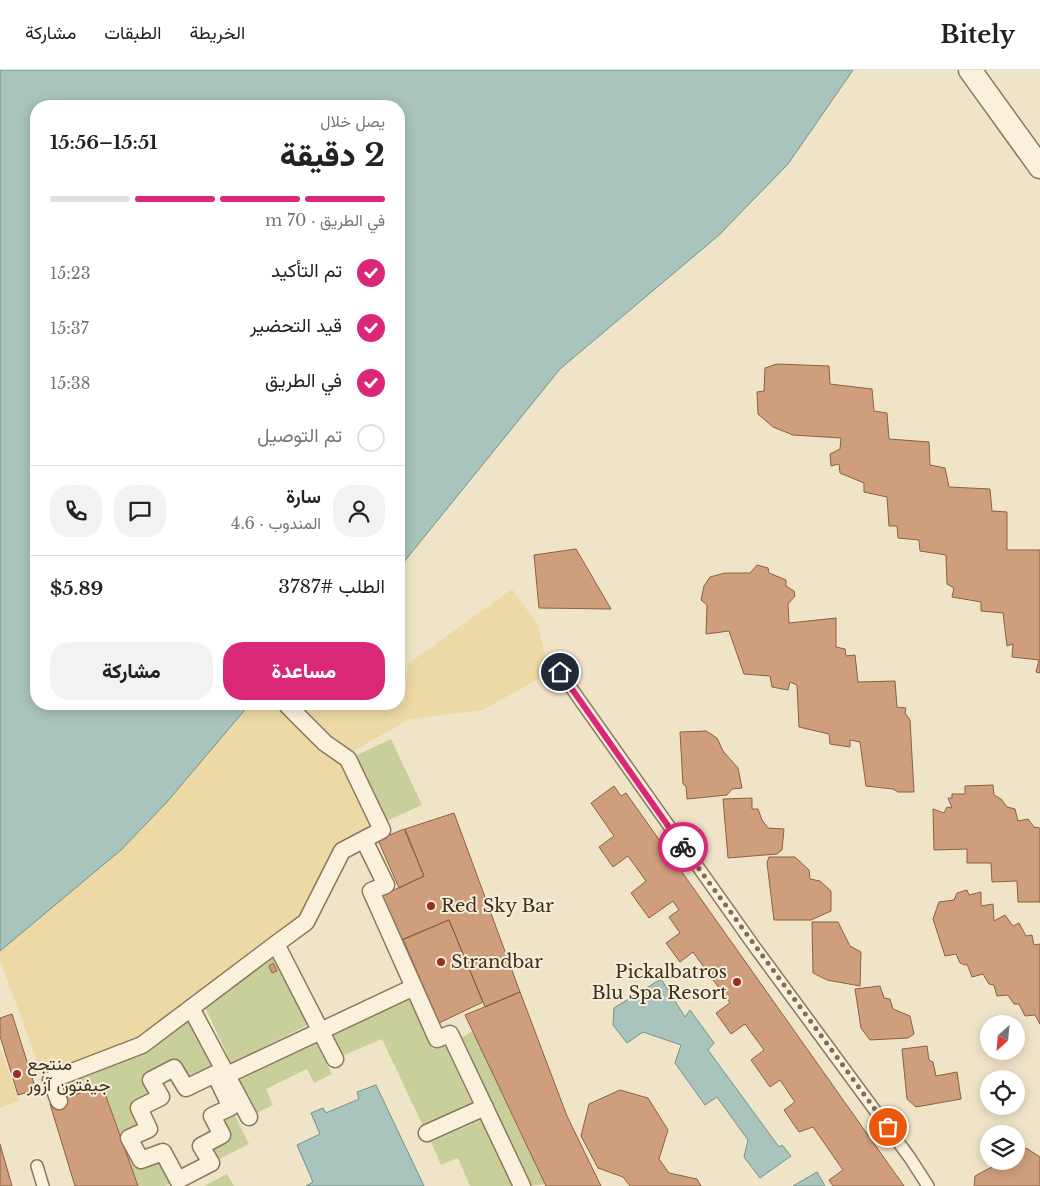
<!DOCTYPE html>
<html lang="ar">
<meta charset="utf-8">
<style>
body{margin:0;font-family:"Libre Baskerville",Vazirmatn,serif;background:#f2f2f2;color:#222;direction:rtl;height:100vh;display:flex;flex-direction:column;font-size:19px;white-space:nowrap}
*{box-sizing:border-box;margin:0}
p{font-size:16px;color:#767676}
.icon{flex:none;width:28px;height:28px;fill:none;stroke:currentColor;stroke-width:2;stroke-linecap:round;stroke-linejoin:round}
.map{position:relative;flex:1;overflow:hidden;direction:ltr}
.panel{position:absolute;left:30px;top:30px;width:375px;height:610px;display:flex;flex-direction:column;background:#fff;border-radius:20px;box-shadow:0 2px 12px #0003;direction:rtl}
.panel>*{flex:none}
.needle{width:32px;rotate:206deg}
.controls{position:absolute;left:980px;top:945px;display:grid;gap:10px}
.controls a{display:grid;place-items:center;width:45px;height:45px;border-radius:50%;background:#fff;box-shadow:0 2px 12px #0003;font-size:25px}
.pin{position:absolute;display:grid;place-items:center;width:42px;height:42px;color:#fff;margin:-21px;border:2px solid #fff;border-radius:50%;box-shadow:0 1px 5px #0007}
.courier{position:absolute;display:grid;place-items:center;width:50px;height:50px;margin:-25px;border:4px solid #db2777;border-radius:50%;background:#fff;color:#222;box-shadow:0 1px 6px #0007}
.head em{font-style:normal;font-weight:800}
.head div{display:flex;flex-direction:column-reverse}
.head{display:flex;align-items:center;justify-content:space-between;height:85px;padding:0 20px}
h1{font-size:32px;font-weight:800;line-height:38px}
.bar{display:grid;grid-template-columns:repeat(4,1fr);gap:8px 5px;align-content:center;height:60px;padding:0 20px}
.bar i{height:6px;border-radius:4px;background:#e0e0e0}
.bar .current{background:#db2777}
.bar p{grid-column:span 4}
.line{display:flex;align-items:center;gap:12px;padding:0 20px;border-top:1px solid #e0e0e0}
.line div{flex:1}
.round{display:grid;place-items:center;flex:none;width:52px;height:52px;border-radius:20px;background:#f2f2f2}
ol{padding:0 20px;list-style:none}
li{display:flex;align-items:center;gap:15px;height:55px}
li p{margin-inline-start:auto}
li .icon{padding:5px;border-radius:50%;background:#db2777;color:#fff;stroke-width:4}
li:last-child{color:#767676}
li i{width:28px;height:28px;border:2px solid #e0e0e0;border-radius:50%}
.action{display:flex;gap:10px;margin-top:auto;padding:10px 20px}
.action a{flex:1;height:58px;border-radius:20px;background:#db2777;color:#fff;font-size:20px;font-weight:800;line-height:58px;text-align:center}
.action a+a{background:#f2f2f2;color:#222}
header{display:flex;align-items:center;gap:30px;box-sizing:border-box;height:70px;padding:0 25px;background:#fff;border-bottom:1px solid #e0e0e0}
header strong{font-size:24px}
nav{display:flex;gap:28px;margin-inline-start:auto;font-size:18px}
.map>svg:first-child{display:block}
</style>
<header>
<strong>Bitely</strong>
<nav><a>الخريطة</a><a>الطبقات</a><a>مشاركة</a></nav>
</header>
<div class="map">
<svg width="1040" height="1116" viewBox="0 0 1040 1116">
<rect width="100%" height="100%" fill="#f0e4c8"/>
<path fill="#c9cf9b" d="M391,669L422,735L382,753L351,688Z
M274,886L308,955L231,993L204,935Z
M410,927L432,979L445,975L472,1034L423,1056L382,969L342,986L333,964Z
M187,949L215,1004L186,1018L174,998L152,1010L161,1027L139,1038L149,1059L130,1068L141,1090L163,1082L178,1110L164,1116H138L102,1015L67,1028L62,1013Z
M473,961L545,1114L529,1116L462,967Z
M316,972L332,1004L314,1013L307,999L266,1019L273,1035L255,1044L238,1009Z
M231,1037L249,1074L211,1093L201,1076L221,1066L212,1046Z
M481,1050L512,1116H470L458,1088L441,1095L431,1072Z
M227,1104L234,1116H204Z"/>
<path fill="#ecd9a5" d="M512,519L538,555L549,603L483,640L410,649L343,687L375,757L338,778L303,848L144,965L42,1005L0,890V881L121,780L167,732L248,636L254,634H399V624L404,635L408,594Z
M0,978L19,1031L0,1038Z"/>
<path fill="#a9c4bc" stroke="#6f938a" d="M0,0H853L788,94L719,165L560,299L399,498V36H36V634H254L248,636L167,732L121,780L0,881Z
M661,909L685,947L690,940L714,973L708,980L779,1077L782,1075L791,1086L760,1108L744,1087L748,1070L717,1027L705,1035L675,993L681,975L643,962L627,973L613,955L614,938Z
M376,1015L424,1116H306L313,1112L297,1075L320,1064L311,1043L323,1038L326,1043L359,1029L357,1022Z
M817,1102L825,1116H793Z"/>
<path fill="#cf9f7d" stroke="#8d5f41" d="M777,294L829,296L830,314L872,319L874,341L887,343L889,369L929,372L930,395L945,398L949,417L990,419L992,441L1007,442V480H1040V603L1036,602L1039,590L1012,587L1013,574L1007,576L1003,543L981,541V532L952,527L954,518L947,514L946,485L920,481L919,470L898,468L897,456H889L887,427L864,422V413L840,403L839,394L831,396L830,384L840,379L841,368L793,365L773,357L758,344L757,322L764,321L765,298Z
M576,479L611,539L539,538L534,485Z
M757,495L768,498L769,503L786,510V516L794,521L795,526L788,534L789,553L836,548V577L845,579L846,586L855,585L858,612L895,611L897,637L906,638L905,643L910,650L914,722H898L893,719L866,716L860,672L850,670V677L830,674L829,664L799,657L797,615L790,612L788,620L772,617L770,606L744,604L729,561L706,564L707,535L701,530L704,516L710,507L725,503H750Z
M706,661L717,668L723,681L738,698L742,718L732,719L727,725L687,729L686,716L683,714L680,662Z
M993,715L994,725L1001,729L1007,737L1015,739L1018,751L1028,749L1034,757L1040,758V832H1018L1017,811L992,812L991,793H967V779L934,780L933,739L944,743L947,737L952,738L948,728H952V724H965V716Z
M614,716L621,726L626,723L904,1116H833L829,1110L843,1100L813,1057L799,1062L784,1040L795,1032L780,1010L770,1017L751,990L764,980L745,954L731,964L716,943L730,933L693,882L680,892L666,873L680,863L669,847L679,840L673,831L649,848L631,823L646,811L628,786L613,797L599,777L614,766L591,733Z
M752,728V739H758L762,750L768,758L784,759L782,780L777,784L728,788L723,729Z
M454,743L520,922L485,937L449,850L400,871L381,826L424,806L405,759Z
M404,759L424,806L399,818L378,770Z
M769,787H795L809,800L810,809L820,811L831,821V841L811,850H774L767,793Z
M967,820L969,825L981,822V836L993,834L994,851L1005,845L1013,856L1019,853L1026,866L1032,865L1034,875L1040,874V954L1035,945L1025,946L1019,934H1014L1008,925L997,926L994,915L989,914L983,904L972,907L967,894L965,895L960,893L956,884L945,886L933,849L939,832L954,830L957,823Z
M449,850L483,932L439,953L403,869Z
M812,852H838L850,876L861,882L860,916L827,910L813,903Z
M273,893L277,901L272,903L269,896Z
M880,916L884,928L890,929L893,939L910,946L914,964L908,968L870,970L861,958L855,919Z
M520,922L567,1046L601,1116H546L465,945Z
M12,944L36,1020L18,1025L0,966V948Z
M927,976L929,990L933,992L936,1006L957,1002L961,1029L916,1037L907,1029L902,979Z
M102,1015L138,1116H75L50,1034Z
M620,1020L648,1028L668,1060L659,1089L669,1103L697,1109L701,1116H630L623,1107L598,1098L581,1066L589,1034Z
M0,1074L12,1116H0Z
M1026,1078L1040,1087V1116H974L975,1106L1003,1091H1016V1084Z"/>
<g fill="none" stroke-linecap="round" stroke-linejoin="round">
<defs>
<path id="service" d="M560,602L754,876L910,1088L928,1116
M37,1096L43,1116"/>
<path id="pedestrian" d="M364,770L386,815L371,821L437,969L450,964L522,1116
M276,874L335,989
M191,938L249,1047
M174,998L186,1018L215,1004L231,1037L212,1046L222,1065L201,1076L211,1093L178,1110L163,1082L141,1090L129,1068L149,1059L139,1038L161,1027L151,1010Z
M227,1005L414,917
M59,1031L51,1010L142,975L276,874L306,852L342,781L382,760L348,689L325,673L288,636
M427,1063L485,1037"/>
<path id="minor" d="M970,0L1040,97"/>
</defs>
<use href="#service" stroke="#8d765c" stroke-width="14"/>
<use href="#pedestrian" stroke="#8d765c" stroke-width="19"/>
<use href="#minor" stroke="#8d765c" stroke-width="25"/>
<use href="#service" stroke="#faf1dc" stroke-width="11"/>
<use href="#pedestrian" stroke="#faf1dc" stroke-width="16"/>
<use href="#minor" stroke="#faf1dc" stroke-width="22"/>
</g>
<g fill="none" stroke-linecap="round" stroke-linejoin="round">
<path stroke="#7c6e5b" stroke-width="5" stroke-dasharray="0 9" d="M683,777L888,1057"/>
<path stroke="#db2777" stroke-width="6" d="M560,602L683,777"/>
</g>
<g fill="#9e2a2b" stroke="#f7eed8" stroke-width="2">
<circle cx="431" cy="836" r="5"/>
<circle cx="441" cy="892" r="5"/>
<circle cx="737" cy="912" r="5"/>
<circle cx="17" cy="1004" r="5"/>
</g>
<g text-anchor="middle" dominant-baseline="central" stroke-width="4" stroke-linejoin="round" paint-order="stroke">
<g font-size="18" fill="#3d2e20" stroke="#f7eed8" text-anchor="start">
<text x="441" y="836">Red Sky Bar</text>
<text x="451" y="892">Strandbar</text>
<text x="727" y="902" text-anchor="end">Pickalbatros<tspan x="727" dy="21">Blu Spa Resort</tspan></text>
<text x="27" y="994">منتجع<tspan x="27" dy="21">جيفتون آزور</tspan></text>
</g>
</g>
</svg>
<div class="controls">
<a><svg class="needle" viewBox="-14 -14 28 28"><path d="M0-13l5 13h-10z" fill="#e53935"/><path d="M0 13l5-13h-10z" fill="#767676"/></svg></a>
<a><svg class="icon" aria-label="locate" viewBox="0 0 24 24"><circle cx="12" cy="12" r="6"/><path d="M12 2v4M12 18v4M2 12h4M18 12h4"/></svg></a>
<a><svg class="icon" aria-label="layers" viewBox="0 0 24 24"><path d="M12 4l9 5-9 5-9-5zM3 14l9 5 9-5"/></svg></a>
</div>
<div class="pin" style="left:888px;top:1057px;background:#ea580c"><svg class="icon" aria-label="bag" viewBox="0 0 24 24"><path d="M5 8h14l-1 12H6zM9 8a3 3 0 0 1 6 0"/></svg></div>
<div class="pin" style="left:560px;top:602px;background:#1f2937"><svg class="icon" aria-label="home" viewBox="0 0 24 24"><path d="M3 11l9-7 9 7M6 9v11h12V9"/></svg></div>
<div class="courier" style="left:683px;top:777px"><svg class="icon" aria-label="bike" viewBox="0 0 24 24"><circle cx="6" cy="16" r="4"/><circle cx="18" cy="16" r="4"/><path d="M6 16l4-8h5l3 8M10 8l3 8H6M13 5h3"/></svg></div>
<section class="panel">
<div class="head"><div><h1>2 دقيقة</h1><p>يصل خلال</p></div><em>15:51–15:56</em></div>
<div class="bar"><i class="current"></i><i class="current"></i><i class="current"></i><i></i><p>في الطريق · 70 m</p></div>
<ol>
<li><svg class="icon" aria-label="check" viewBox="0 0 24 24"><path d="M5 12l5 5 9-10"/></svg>تم التأكيد<p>15:23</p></li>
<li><svg class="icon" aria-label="check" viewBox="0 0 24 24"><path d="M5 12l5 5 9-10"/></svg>قيد التحضير<p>15:37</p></li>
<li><svg class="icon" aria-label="check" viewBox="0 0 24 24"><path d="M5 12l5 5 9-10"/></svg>في الطريق<p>15:38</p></li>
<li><i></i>تم التوصيل</li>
</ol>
<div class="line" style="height:90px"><a class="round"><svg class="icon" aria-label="person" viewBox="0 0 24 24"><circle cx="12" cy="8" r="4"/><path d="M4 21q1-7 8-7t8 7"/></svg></a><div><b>سارة</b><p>المندوب · 4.6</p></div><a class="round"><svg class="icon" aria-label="chat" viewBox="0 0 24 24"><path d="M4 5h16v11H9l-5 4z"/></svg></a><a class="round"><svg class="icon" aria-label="phone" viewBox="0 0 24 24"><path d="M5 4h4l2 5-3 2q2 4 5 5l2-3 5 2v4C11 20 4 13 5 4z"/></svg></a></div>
<div class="line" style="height:65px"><div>الطلب #3787</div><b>$5.89</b></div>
<div class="action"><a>مساعدة</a><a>مشاركة</a></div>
</section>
</div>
